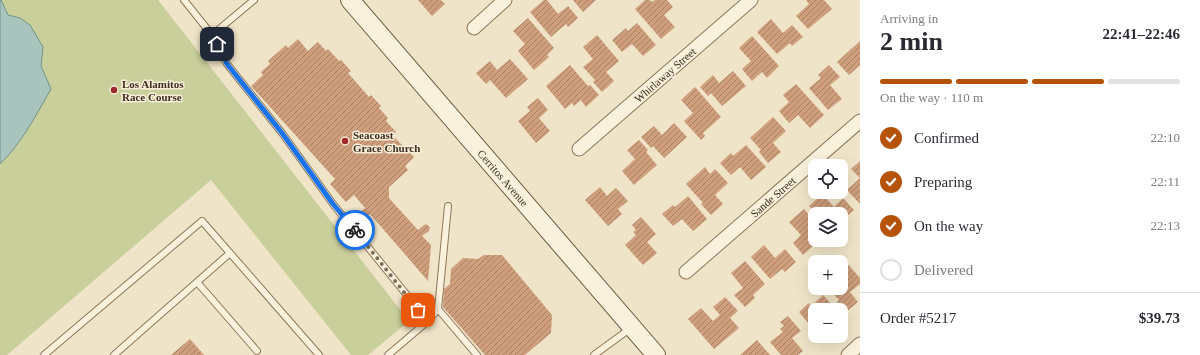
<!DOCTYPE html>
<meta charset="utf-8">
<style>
body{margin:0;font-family:Georgia,serif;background:#f7f7f7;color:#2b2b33;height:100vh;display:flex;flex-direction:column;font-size:15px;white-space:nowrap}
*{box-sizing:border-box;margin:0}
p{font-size:13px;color:#7c7c81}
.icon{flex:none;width:22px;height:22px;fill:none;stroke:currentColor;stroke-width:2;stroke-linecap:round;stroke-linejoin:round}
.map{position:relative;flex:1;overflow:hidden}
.details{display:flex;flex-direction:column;background:#fff;width:340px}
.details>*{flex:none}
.fabs{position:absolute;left:808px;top:159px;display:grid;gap:8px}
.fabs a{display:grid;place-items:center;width:40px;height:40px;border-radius:8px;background:#fff;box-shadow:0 4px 16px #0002;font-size:20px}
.pin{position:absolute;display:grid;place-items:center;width:34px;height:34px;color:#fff;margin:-17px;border-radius:8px;box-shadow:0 2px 6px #0006}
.courier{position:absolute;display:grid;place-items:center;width:40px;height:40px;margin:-20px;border:3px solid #1a73e8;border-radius:50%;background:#fff;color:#222;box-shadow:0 1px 5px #0007}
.headline em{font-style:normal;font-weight:700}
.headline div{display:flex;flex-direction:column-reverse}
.headline{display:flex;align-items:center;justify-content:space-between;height:68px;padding:0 20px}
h1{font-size:26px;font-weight:700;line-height:30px}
.bar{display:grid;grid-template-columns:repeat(4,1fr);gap:6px 4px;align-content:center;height:48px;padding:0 20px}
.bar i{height:5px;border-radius:3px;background:#e1e1e2}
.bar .current{background:#b45309}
.bar p{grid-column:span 4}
.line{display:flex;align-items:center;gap:10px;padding:0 20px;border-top:1px solid #e1e1e2}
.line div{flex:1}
ol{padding:0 20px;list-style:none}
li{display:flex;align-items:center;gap:12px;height:44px}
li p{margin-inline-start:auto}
li .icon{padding:4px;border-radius:50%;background:#b45309;color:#fff;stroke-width:4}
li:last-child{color:#7c7c81}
li i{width:22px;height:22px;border:2px solid #e1e1e2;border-radius:50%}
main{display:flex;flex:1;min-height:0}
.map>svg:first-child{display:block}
</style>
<main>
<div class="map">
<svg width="860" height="355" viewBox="0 0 860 355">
<defs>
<pattern id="building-hatch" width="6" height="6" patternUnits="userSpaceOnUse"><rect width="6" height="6" fill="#cf9f7d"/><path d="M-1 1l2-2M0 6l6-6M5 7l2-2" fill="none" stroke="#a98266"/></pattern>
</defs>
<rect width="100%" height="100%" fill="#f0e4c8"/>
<path fill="#c9cf9b" d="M0,0H158L409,321L368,355H351L211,180L7,355H0Z"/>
<path fill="#a9c4bc" stroke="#6f938a" d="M0,0H1L8,15L20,18L30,25L43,47L41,66L51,89C36,115 22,143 0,164Z"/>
<path fill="url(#building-hatch)" d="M418,0H441L445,4L432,16Z
M544,0H547L558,14L568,6L578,18L568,27L566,24L551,37L530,12Z
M573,0H596L583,12Z
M645,0H650L652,2L655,0H667L673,7L664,15L675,27L661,39L635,9Z
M806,0H824L832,9L808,29L796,16L809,4Z
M528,18L554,48L547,55L549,57L534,70L518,51L525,44L513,31Z
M771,19L783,33L792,25L803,37L792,46L790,43L777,54L757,32Z
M637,23L656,45L643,56L632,44L622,52L612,40L626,28L628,31Z
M597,35L619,61L606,72L614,81L602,92L593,82L595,80L583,67L593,59L583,47Z
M752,36L779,66L767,78L762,72L752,81L742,69L751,61L739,48Z
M298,39L308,51L318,42L326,51L328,49L339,61L341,60L351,71L348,73L369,97L371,95L381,106L379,108L388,118L386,121L396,132L392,135L414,157L405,166L408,170L389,187V198L418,230L424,225L426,224L430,227L429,231L422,236L431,245L428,281L370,214L365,218H360L359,213L365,208L354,195L346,202L330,184L335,179L251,86L263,75L261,72L270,64L268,61L286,45L288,48Z
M860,41V65L849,75L837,62Z
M510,59L528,79L506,98L490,80L486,84L476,73L490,61L497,70Z
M570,65L588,86L590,85L599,95L586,107L581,100L574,106L572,103L565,109L546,86Z
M829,65L840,77L830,85L842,99L828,110L809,88L821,78L818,75Z
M733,71L746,86L722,106L711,93L708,96L700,87L713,75L719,83Z
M796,84L824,115L810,128L798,115L789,123L779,111L789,102L783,95Z
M695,87L721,117L703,133L705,136L701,140L684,121L693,113L681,100Z
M538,98L548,110L539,118L550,131L536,143L518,121L530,111L527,107Z
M773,117L786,131L773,143L781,152L768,163L759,152L761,150L750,138Z
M674,123L687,137L664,158L653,146L651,148L641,137L654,126L662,135Z
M639,140L648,150L646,152L657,165L634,185L622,171L635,159L627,150Z
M746,145L766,167L751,180L740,167L731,175L720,163L731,153L733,156Z
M860,161V203H859L847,190L860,178L851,169Z
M705,167L710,174L715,169L728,183L715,195L723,204L711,215L701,204L703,203L686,184Z
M600,187L607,196L616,188L628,201L618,209L622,214L608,226L585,200Z
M822,194L834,207L843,198L854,210L844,219L846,221L841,225V214H817L809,206Z
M688,196L707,219L693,231L682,219L673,226L662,214L673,205L675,207Z
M804,209L815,222V239L811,243L813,246L803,255L793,243L801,235L789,222Z
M641,217L656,234L647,242L657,253L643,265L625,245L636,235L633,232L636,230L632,225Z
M764,245L775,258L785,249L796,262L785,272L782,269L770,279L751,257Z
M484,255H502L552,315L551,333L525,355H485L443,307L444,289L450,284L451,269L463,258L478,259Z
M745,261L765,284L753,295L755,298L745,307L734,295L743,288L731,273Z
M845,261L860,278V284L850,292L858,302L846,312L837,302L839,300L828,288H841V265Z
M823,295L837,310H815V319L809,324L799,312L809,303L811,306Z
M725,297L738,311L730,318L739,328L714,349L688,319L701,308L713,321L720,315L713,307Z
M788,316L801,331L792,338L803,351L798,355H781L770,342L783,332L780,329L784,326L780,322Z
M190,339L204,355H171Z
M757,340L770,355H740Z"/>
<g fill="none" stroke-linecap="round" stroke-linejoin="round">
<defs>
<path id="service" d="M184,0L212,35
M254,0L212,35L227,64L282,133L333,204L428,321L388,355
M197,282L257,351
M438,309L477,355
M428,321L438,309L448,206
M44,355L202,221L319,355
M114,355L230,253
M594,355L631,328"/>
<path id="minor" d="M474,28L505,0
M579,149L751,0
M686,272L860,121
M848,355L860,344"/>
<path id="secondary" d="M350,0L656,355"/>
</defs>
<use href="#service" stroke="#8d765c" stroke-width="8"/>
<use href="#minor" stroke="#8d765c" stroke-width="15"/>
<use href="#secondary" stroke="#6f573f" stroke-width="20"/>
<use href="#service" stroke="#faf1dc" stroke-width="6"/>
<use href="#minor" stroke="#faf1dc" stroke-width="13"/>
<use href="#secondary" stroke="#faf1dc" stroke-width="18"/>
</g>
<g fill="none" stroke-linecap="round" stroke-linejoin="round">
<path stroke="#7c6e5b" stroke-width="4" stroke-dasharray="0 7.2" d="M355,230L418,310"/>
<path stroke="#1a73e8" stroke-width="5" d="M217,44L227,64L282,133L333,204L355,230"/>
</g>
<g fill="#9e2a2b" stroke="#f7eed8" stroke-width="1.5">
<circle cx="114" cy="90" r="4"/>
<circle cx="345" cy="141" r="4"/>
</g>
<g text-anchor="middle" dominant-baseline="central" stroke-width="3" stroke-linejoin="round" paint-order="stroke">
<g font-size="11" fill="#3d2e20" stroke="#f7eed8">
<text transform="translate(665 75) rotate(-41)">Whirlaway Street</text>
<text transform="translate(503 178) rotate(49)">Cerritos Avenue</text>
<text transform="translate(773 197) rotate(-41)">Sande Street</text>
</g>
<g font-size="11" font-weight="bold" fill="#3d2e20" stroke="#f7eed8" text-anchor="start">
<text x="122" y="84">Los Alamitos<tspan x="122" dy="13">Race Course</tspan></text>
<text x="353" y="135">Seacoast<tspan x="353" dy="13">Grace Church</tspan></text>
</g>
</g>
</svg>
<div class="fabs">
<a><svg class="icon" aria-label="locate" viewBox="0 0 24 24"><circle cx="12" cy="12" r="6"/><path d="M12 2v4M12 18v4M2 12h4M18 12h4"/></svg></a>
<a><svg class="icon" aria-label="layers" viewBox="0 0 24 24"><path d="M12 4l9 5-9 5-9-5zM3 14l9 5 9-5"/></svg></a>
<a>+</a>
<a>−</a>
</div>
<div class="pin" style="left:418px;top:310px;background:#ea580c"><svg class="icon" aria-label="bag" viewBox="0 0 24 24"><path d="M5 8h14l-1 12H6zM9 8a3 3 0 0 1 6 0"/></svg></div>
<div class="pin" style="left:217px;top:44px;background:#1f2937"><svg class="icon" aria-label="home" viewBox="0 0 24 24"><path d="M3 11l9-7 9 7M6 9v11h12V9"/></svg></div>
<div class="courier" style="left:355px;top:230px"><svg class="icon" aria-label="bike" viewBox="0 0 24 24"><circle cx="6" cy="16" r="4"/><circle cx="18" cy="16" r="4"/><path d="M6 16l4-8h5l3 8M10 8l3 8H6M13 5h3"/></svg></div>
</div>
<section class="details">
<div class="headline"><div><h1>2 min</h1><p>Arriving in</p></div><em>22:41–22:46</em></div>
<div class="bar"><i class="current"></i><i class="current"></i><i class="current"></i><i></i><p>On the way · 110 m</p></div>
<ol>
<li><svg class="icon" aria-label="check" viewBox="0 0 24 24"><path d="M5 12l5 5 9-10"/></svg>Confirmed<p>22:10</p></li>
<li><svg class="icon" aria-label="check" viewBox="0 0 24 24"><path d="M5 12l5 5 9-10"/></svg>Preparing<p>22:11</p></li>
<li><svg class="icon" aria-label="check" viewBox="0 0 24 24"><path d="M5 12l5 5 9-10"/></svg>On the way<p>22:13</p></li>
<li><i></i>Delivered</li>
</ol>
<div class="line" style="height:52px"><div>Order #5217</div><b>$39.73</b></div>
</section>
</main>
